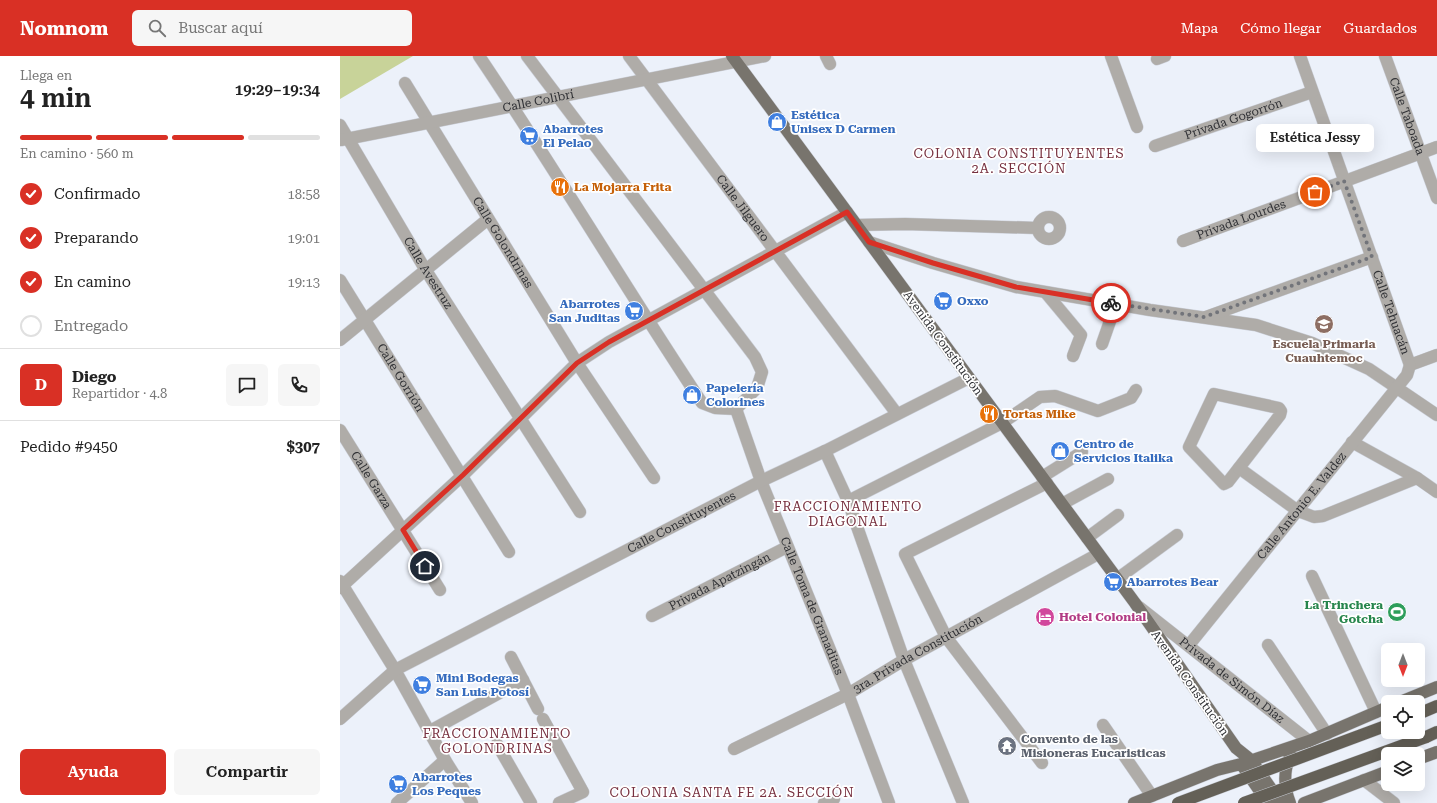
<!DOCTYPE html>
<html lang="es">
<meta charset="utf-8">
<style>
body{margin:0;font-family:"Roboto Serif",serif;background:#f6f6f6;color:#222;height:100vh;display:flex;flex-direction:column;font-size:15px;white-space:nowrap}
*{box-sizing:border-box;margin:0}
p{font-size:13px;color:#767676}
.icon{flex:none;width:22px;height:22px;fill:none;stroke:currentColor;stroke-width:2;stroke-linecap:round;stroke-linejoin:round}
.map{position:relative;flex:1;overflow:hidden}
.sheet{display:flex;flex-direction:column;background:#fff;width:340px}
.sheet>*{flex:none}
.needle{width:26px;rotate:180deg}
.buttons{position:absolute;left:1041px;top:587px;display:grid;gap:8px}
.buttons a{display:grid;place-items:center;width:44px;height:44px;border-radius:6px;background:#fff;box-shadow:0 4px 16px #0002;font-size:20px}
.pin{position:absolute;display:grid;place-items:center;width:34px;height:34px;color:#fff;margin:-17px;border:2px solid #fff;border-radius:50%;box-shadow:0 1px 4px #0007}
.courier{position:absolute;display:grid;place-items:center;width:40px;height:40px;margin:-20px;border:3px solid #d93025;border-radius:50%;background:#fff;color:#222;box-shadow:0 1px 5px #0007}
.bubble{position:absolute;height:28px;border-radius:6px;background:#fff;box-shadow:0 4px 16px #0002;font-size:13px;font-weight:600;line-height:28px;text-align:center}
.head em{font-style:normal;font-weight:600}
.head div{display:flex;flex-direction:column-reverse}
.head{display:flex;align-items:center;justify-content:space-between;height:68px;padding:0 20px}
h1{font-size:26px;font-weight:600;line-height:30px}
.bar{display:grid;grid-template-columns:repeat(4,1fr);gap:6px 4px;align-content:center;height:48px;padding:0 20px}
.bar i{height:5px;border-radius:3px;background:#e0e0e0}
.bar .on{background:#d93025}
.bar p{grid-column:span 4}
.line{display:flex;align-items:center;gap:10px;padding:0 20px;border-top:1px solid #e0e0e0}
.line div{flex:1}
.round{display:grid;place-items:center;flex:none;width:42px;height:42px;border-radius:6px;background:#f6f6f6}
ol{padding:0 20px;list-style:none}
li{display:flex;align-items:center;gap:12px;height:44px}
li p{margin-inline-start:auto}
li .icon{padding:4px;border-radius:50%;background:#d93025;color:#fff;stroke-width:4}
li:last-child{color:#767676}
li i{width:22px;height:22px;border:2px solid #e0e0e0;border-radius:50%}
.primary-button{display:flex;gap:8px;margin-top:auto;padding:8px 20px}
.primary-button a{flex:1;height:46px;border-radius:6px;background:#d93025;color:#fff;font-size:16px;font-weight:600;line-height:46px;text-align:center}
.primary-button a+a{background:#f6f6f6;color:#222}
header{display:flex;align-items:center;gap:24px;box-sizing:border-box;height:56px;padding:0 20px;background:#d93025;color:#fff}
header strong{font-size:19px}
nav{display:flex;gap:22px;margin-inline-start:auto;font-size:14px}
.search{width:280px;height:36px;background:#f6f6f6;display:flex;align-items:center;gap:10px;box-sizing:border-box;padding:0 14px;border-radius:6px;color:#767676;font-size:15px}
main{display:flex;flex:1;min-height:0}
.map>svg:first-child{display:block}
</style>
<header>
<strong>Nomnom</strong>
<div class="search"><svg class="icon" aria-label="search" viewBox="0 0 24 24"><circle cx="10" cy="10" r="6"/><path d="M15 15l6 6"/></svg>Buscar aquí</div>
<nav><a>Mapa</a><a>Cómo llegar</a><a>Guardados</a></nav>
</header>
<main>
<section class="sheet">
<div class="head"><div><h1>4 min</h1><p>Llega en</p></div><em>19:29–19:34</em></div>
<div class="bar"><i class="on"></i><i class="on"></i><i class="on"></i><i></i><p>En camino · 560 m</p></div>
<ol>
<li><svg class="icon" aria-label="check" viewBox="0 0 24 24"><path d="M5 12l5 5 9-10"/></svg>Confirmado<p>18:58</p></li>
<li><svg class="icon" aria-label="check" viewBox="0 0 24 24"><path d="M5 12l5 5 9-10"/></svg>Preparando<p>19:01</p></li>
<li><svg class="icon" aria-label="check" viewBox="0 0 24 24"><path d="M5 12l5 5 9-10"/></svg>En camino<p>19:13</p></li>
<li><i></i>Entregado</li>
</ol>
<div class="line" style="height:72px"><b class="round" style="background:#d93025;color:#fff">D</b><div><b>Diego</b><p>Repartidor · 4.8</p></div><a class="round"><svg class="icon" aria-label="chat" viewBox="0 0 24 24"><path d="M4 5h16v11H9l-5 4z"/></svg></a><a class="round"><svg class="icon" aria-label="phone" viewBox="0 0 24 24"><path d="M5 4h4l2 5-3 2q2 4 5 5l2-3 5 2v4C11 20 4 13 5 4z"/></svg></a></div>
<div class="line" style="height:52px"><div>Pedido #9450</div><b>$307</b></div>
<div class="primary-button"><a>Ayuda</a><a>Compartir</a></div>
</section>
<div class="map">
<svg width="1097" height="747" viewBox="0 0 1097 747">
<rect width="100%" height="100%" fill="#ecf1fa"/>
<path fill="#c8d399" d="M0,0H73L0,43Z"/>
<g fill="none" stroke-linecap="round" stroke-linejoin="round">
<defs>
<g id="minor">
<path d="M139,0C216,114 286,233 362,347L375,352L396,353L417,332L422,316L415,301L187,0"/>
<path id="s1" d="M289,0L557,358"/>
<path d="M486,0L490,8"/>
<path d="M771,0L797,71"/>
<path id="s2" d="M960,0L1070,309"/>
<path id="s3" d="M1045,0L1097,142"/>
<path d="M817,3L825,0"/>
<path id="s4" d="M65,27L237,307L314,422"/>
<path id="s5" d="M0,69L85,213L240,456"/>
<path id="s6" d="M1,84L425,0"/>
<path id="s7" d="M815,90L972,36"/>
<circle cx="709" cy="172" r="11"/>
<path d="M517,169L565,168L697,172"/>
<path id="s8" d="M843,185L1097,91"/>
<path d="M529,186L593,207L676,231L810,254L916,269L972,287L1029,313L1097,359"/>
<path id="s9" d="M0,224L169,496"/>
<path d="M706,237L741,279L733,300"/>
<path d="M866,261L1032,201"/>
<path d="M0,284L148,163"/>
<path d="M762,288L776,248"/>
<path d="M1070,309L1097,299"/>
<path d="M874,338L939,352L941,355L940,359L888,426L884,428L849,391Z"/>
<path id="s10" d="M396,353L421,425L508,638L549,747"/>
<path id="s11" d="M0,374L100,534"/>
<path d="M1012,386L1077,422L1097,436"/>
<path d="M485,395L508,445L564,604L623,747"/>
<path d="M899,412L958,455L974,461L983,460L1077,422"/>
<path d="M702,421L742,396"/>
<path d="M508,445L662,367L700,341L715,340L758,355L791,342L796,334"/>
<path d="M722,448L768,423"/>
<path d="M747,482L778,459"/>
<path d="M972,520L1036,656"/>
<path d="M777,523L837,479"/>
<path d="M0,525L55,614L105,704L132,747"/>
<path d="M0,532L123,419L237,307L269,286L507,156"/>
<path id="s12" d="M799,551L969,685"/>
<path id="s13" d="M312,560L447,491"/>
<path id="s14" d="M849,589L1067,319L1070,309"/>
<path d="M928,589L987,678"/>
<path d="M171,601L198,653"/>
<path id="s15" d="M0,663L55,614L421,425L485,395L629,322"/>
<path d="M203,663L243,736L219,747"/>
<path d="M763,669L812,740"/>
<path d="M90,675L183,624"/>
<path d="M157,688L191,747"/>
<path id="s16" d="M394,693L508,638L564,604L758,498"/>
<path d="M702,707L606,581L565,498L707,427"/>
<path d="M1024,724L1054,747"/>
<path d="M57,747L105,704"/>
<path d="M484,747L494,743"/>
</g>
<path id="major" d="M392,0L795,547L896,692L911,704L941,747
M1060,646L1097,631
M1078,703L1097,696
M904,712L928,747
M794,747L877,714L901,708L969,685L1048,651
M950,747C944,732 943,713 951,699
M964,747L1048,715"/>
<path id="highway" d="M1078,658L1097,650
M1086,681L1097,676"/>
</defs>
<use href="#minor" stroke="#caced7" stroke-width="13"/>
<use href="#major" stroke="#caced7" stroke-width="13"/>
<use href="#highway" stroke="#caced7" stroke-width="13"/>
<use href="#minor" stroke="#afaca8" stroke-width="12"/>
<use href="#major" stroke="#78746d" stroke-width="12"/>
<use href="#highway" stroke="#646057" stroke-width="12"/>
<defs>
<path id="highway-bridge" d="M838,747L1048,669
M904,747L1086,681"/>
</defs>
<use href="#highway-bridge" stroke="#caced7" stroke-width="13" stroke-linecap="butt"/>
<use href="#highway-bridge" stroke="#646057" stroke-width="12"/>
</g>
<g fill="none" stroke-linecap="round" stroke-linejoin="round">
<path stroke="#72747a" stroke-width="4" stroke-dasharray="0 7.2" d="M771,247L864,261L1032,201L1004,125L975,136"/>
<path stroke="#d93025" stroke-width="5" d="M85,510L63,474L123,419L237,307L269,286L507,156L529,186L593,207L676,231L771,247"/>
</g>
<defs>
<symbol id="shop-disc" viewBox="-11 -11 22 22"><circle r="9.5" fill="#3f7fe0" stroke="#fff"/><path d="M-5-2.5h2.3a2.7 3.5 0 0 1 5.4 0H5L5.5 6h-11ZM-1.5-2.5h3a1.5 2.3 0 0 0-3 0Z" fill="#fff"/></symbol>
<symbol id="supermarket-disc" viewBox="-11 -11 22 22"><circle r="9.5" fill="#3f7fe0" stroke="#fff"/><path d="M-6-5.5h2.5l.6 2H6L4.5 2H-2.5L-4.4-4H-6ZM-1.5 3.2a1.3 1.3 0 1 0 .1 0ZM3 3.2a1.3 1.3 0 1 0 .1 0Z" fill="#fff"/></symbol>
<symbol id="restaurant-disc" viewBox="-11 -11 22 22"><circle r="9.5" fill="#e8710a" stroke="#fff"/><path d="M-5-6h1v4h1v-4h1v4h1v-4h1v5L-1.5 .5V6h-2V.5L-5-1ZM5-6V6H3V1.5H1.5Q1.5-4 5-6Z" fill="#fff"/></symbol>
<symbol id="school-disc" viewBox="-11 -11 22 22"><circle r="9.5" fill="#8d6e63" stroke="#fff"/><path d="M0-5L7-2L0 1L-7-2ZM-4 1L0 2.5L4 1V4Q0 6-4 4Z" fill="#fff"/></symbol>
<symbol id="stadium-disc" viewBox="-11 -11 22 22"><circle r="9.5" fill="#2e9e5b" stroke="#fff"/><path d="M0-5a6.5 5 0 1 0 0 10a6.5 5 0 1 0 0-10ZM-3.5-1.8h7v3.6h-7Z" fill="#fff"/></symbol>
<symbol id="hotel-disc" viewBox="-11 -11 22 22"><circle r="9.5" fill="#d1479c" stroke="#fff"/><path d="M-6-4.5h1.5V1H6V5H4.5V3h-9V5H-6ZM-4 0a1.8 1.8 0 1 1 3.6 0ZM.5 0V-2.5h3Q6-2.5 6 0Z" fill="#fff"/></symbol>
<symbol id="temple-disc" viewBox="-11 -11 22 22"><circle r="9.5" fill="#6b7280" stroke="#fff"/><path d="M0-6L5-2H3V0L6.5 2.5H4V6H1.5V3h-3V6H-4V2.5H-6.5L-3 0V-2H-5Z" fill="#fff"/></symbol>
</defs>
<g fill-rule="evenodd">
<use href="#shop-disc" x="426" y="55" width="22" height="22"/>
<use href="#supermarket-disc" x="178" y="69" width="22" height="22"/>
<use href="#restaurant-disc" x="209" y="120" width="22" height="22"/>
<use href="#supermarket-disc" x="592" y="234" width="22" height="22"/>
<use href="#supermarket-disc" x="283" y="244" width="22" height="22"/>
<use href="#school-disc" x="973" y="257" width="22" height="22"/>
<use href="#shop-disc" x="341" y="328" width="22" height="22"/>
<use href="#restaurant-disc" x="638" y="347" width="22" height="22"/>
<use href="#shop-disc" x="709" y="384" width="22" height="22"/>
<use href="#supermarket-disc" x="762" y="515" width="22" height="22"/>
<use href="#stadium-disc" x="1046" y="545" width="22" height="22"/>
<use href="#hotel-disc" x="694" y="550" width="22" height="22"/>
<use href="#supermarket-disc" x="71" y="618" width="22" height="22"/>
<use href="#temple-disc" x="656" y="679" width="22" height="22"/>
<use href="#supermarket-disc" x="47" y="717" width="22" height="22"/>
</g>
<g text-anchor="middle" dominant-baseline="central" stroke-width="3.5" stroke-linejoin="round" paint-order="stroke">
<g font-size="12" fill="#303135" stroke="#fff">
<text stroke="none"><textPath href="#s6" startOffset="201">Calle Colibrí</textPath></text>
<text stroke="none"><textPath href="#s3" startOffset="64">Calle Taboada</textPath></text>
<text stroke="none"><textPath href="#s7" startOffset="83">Privada Gogorrón</textPath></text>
<text stroke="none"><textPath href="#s1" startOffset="190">Calle Jilguero</textPath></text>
<text stroke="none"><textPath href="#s8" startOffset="62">Privada Lourdes</textPath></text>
<text stroke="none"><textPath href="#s4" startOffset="187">Calle Golondrinas</textPath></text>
<text stroke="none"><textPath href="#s5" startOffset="172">Calle Avestruz</textPath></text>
<text stroke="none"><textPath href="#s2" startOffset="272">Calle Tehuacán</textPath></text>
<text transform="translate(603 287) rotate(54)">Avenida Constitución</text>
<text stroke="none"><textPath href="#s9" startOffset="115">Calle Gorrión</textPath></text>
<text stroke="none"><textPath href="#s11" startOffset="59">Calle Garza</textPath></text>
<text stroke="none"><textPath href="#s14" startOffset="179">Calle Antonio E. Valdez</textPath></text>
<text stroke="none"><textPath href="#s15" startOffset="396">Calle Constituyentes</textPath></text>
<text stroke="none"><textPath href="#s13" startOffset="76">Privada Apatzingán</textPath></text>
<text stroke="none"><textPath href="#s10" startOffset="211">Calle Toma de Granaditas</textPath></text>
<text stroke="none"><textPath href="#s16" startOffset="207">3ra. Privada Constitución</textPath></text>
<text stroke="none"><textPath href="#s12" startOffset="118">Privada de Simón Díaz</textPath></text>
<text transform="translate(850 627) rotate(55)">Avenida Constitución</text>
</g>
<g font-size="12" font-weight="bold" fill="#366cbe" stroke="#fff" text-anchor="start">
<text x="451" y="59">Estética<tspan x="451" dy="14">Unisex D Carmen</tspan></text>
<text x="203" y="73">Abarrotes<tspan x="203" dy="14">El Pelao</tspan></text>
<text x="617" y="245">Oxxo</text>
<text x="280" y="248" text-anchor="end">Abarrotes<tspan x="280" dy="14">San Juditas</tspan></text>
<text x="366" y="332">Papelería<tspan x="366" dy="14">Colorines</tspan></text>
<text x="734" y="388">Centro de<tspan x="734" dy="14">Servicios Italika</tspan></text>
<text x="787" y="526">Abarrotes Bear</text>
<text x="96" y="622">Mini Bodegas<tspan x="96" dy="14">San Luis Potosí</tspan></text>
<text x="72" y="721">Abarrotes<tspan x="72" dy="14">Los Peques</tspan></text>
</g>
<g font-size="12" font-weight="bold" fill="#c56008" stroke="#fff" text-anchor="start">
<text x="234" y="131">La Mojarra Frita</text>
<text x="663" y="358">Tortas Mike</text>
</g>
<g font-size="12" font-weight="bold" fill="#785e54" stroke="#fff">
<text x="984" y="288">Escuela Primaria<tspan x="984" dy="14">Cuauhtemoc</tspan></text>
</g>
<g font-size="12" font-weight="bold" fill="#27864d" stroke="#fff" text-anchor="end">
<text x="1043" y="549">La Trinchera<tspan x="1043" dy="14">Gotcha</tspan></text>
</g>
<g font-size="12" font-weight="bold" fill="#b23c85" stroke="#fff" text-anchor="start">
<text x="719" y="561">Hotel Colonial</text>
</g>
<g font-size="12" font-weight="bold" fill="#5b616d" stroke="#fff" text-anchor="start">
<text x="681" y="683">Convento de las<tspan x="681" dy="14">Misioneras Eucaristicas</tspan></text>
</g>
<g font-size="13" letter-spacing="1" fill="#77303f" stroke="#fff">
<text x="679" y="97">COLONIA CONSTITUYENTES<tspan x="679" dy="15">2A. SECCIÓN</tspan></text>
<text x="508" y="450">FRACCIONAMIENTO<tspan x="508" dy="15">DIAGONAL</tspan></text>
<text x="157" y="677">FRACCIONAMIENTO<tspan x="157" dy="15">GOLONDRINAS</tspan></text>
<text x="392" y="736">COLONIA SANTA FE 2A. SECCIÓN</text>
</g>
</g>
</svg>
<div class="buttons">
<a><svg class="needle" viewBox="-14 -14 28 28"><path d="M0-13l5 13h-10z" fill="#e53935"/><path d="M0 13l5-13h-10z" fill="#767676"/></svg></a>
<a><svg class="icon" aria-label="locate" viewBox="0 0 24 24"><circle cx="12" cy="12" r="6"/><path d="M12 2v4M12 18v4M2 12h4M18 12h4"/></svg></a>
<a><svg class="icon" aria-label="layers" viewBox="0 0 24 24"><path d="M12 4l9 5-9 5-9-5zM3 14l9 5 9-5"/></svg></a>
</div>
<div class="pin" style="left:975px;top:136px;background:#ea580c"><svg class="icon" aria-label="bag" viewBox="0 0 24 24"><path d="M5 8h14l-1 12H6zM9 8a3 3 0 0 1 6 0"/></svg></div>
<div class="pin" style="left:85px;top:510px;background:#1f2937"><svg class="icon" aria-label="home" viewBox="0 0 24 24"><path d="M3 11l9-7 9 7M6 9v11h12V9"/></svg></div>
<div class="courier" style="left:771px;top:247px"><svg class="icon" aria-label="bike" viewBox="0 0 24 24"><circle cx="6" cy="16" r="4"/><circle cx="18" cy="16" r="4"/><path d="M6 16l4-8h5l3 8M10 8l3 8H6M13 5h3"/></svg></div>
<div class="bubble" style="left:916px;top:68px;width:118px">Estética Jessy</div>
</div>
</main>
